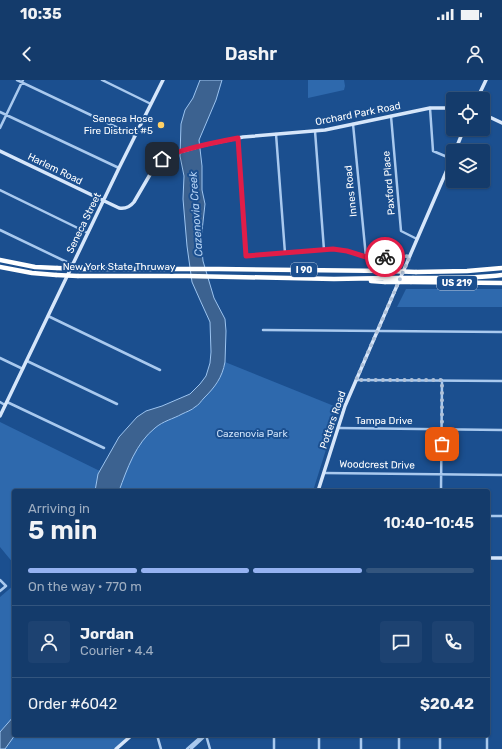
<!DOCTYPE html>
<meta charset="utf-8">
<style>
body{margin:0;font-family:Rubik,sans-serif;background:#1d4271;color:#f1f3f6;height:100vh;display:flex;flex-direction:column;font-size:15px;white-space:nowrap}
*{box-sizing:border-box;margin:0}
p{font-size:13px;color:#9dadc1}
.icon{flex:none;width:22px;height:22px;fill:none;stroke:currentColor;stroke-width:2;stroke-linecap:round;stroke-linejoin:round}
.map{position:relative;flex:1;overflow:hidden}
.panel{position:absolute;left:12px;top:409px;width:478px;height:248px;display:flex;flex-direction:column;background:#143b6b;border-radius:4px;box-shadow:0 1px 3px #0004,0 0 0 1px #33557e}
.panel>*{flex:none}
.buttons{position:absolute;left:446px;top:12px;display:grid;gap:8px}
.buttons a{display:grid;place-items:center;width:44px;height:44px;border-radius:4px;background:#143b6b;box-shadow:0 1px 3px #0004,0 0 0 1px #33557e;font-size:20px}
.pin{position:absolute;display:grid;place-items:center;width:34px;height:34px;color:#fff;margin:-17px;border-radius:8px;box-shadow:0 2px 6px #0006}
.courier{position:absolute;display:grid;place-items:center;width:40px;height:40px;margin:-20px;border:3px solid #e11d48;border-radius:50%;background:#fff;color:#222;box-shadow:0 1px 5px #0007}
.head em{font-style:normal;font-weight:600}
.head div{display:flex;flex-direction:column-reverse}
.head{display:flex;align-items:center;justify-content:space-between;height:68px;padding:0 16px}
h1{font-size:26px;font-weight:600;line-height:30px}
.bar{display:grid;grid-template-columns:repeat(4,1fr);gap:6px 4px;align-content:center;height:48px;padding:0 16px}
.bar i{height:5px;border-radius:3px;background:#33557e}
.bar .active{background:#95b2f1}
.bar p{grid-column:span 4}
.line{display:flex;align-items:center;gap:10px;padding:0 16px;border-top:1px solid #33557e}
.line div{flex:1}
.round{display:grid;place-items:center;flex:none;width:42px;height:42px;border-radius:4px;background:#1d4271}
.status{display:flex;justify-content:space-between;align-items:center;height:28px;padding:0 20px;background:#143b6b;direction:ltr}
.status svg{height:11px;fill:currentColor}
header{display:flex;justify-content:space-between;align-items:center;height:52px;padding:0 16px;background:#143b6b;font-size:18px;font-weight:600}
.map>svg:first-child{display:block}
</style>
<div class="status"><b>10:35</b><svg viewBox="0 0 49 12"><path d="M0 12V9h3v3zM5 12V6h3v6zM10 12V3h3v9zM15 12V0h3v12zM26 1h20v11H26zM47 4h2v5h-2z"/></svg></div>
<header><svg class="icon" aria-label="back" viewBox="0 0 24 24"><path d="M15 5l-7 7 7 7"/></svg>Dashr<svg class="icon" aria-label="person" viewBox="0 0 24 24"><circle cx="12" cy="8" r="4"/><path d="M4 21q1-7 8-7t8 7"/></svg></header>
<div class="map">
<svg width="502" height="669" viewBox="0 0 502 669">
<rect width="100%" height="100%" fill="#1b4f8f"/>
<path fill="#2e69ad" d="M308,0H344L345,6L344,10L308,18Z
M406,209H502V227H397Z
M225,282L339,328L313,411H14V484L0,467V342L106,394L156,344L195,327L218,302L224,287Z
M14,505V655H130L114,669H0V517Z"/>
<path fill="#3c6290" stroke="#9cc4f0" d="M200,0H222L216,20L199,60L202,86V110L205,124L201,160L203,181L214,218L225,239L226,251L225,282C222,298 215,307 204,318C201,321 199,325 195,327C192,330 186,332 182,334C173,339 163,341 155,348C136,363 127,389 119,411H95L98,394L119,357L137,337L146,331L162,326L190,314L200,304L206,296L210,283L211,272L210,242L200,220L192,202L187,166L183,119L184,96L180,76L181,44L185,30L193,18Z
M14,636V655H15L5,669H0V652Z"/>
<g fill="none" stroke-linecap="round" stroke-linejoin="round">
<path stroke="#a9c9ee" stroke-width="2.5" d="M17,0L135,56
M102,0L151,24
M430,28L433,71L452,79
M0,32L119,88
M391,36L401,151L417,159
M353,44L366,177
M0,48L23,0
M315,51L324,170
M276,54L285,173
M238,58L246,176L333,169L347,171L370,177L410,176
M0,110L88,153
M0,150L73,185
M48,236L160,290
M263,250L502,252
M0,278L23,289
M27,281L117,324
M356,300L502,301
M0,322L5,325
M7,322L104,368
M338,348L502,350
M324,393L502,395
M441,411L442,300
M488,436H502
M0,500L6,506L0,511
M157,655L161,669
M274,655V669
M361,655V669
M399,655V669
M440,655V669
M187,669L203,655
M191,669L206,655L210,669
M319,669V655
M487,669V655"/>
<path stroke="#d6e6fa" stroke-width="3.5" d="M477,19L486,0
M483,34L502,43
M0,71L119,128C125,129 130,127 134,122L155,86L162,79L172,74L204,65L243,57L325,50L430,28H453
M455,71L464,49
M0,336L119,88L163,0
M318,411L345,326L453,76
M488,478H502
M116,669L132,655"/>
<path stroke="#fff" stroke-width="4.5" d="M0,180L35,187L57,188
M0,187L32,193L56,195
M80,189H219L389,191
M416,192L467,191L502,188
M78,196H187L334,199L387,198
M413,198C443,198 473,199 502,195
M371,201L385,202
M411,202L502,203"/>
<path stroke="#fff" stroke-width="4.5" d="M57,188L80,189
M389,191L416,192
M56,195L78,196
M387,198H413
M385,202H411"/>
</g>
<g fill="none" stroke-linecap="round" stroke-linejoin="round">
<path stroke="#afc1d8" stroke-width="4" stroke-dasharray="0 7.2" d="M385,177L410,176L356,300H442V364"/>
<path stroke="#e11d48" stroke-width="5" d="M162,79C171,73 182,71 192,68C207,64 222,61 238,58L246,176L333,169L347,171L366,177H385"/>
</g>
<circle fill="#ffd166" stroke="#1b4f8f" stroke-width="1.5" cx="161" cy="45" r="4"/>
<g text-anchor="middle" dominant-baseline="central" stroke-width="4" stroke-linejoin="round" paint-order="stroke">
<g fill="#1b4f8f" stroke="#bbcadd" stroke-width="1">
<rect x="291" y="183" width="26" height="14" rx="3"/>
<rect x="437" y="196" width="40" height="14" rx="3"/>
</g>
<g font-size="9" font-weight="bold" fill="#fff">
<text x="304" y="190">I 90</text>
<text x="457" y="203">US 219</text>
</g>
<g font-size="10" fill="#fff" stroke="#1b4f8f">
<text transform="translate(358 34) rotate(-11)">Orchard Park Road</text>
<text transform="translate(55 89) rotate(26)">Harlem Road</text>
<text transform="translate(389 103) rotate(-95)">Paxford Place</text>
<text transform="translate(351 111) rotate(-96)">Innes Road</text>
<text transform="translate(84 143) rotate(-64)">Seneca Street</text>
<text x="119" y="187">New York State Thruway</text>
<text transform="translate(333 340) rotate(-71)">Potters Road</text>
<text x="384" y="341">Tampa Drive</text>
<text transform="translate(377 385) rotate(1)">Woodcrest Drive</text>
</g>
<g font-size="10" fill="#fff" stroke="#1b4f8f" text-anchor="end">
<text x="153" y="39">Seneca Hose<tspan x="153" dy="12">Fire District #5</tspan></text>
</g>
<g font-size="10" fill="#cfe3fa" stroke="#1b4f8f">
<text x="252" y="354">Cazenovia Park</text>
</g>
<g font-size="11" font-style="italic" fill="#b5d3f5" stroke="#1b4f8f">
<text transform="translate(196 134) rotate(-94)">Cazenovia Creek</text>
</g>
</g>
</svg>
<div class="buttons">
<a><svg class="icon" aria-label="locate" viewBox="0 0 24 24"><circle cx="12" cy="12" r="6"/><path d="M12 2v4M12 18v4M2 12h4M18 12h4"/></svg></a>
<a><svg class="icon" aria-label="layers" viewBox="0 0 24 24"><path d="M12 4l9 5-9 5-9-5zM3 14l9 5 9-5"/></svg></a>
</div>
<div class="pin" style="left:442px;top:364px;background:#ea580c"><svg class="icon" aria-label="bag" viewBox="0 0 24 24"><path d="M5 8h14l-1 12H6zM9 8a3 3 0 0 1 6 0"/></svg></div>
<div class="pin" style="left:162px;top:79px;background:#1f2937"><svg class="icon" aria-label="home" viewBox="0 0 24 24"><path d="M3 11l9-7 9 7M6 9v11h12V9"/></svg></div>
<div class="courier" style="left:385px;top:177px"><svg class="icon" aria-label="bike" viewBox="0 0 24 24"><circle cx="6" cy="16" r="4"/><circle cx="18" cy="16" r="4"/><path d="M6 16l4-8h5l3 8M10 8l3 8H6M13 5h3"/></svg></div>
<section class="panel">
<div class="head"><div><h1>5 min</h1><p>Arriving in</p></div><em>10:40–10:45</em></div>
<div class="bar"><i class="active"></i><i class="active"></i><i class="active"></i><i></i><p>On the way · 770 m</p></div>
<div class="line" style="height:72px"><a class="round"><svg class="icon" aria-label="person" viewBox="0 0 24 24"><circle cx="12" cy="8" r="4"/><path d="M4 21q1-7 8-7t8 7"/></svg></a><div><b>Jordan</b><p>Courier · 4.4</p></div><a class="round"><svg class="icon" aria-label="chat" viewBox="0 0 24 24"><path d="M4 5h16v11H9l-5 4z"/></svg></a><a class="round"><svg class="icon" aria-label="phone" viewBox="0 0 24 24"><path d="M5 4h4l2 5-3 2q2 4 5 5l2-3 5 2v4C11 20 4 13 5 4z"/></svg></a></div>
<div class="line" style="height:52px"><div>Order #6042</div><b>$20.42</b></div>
</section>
</div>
